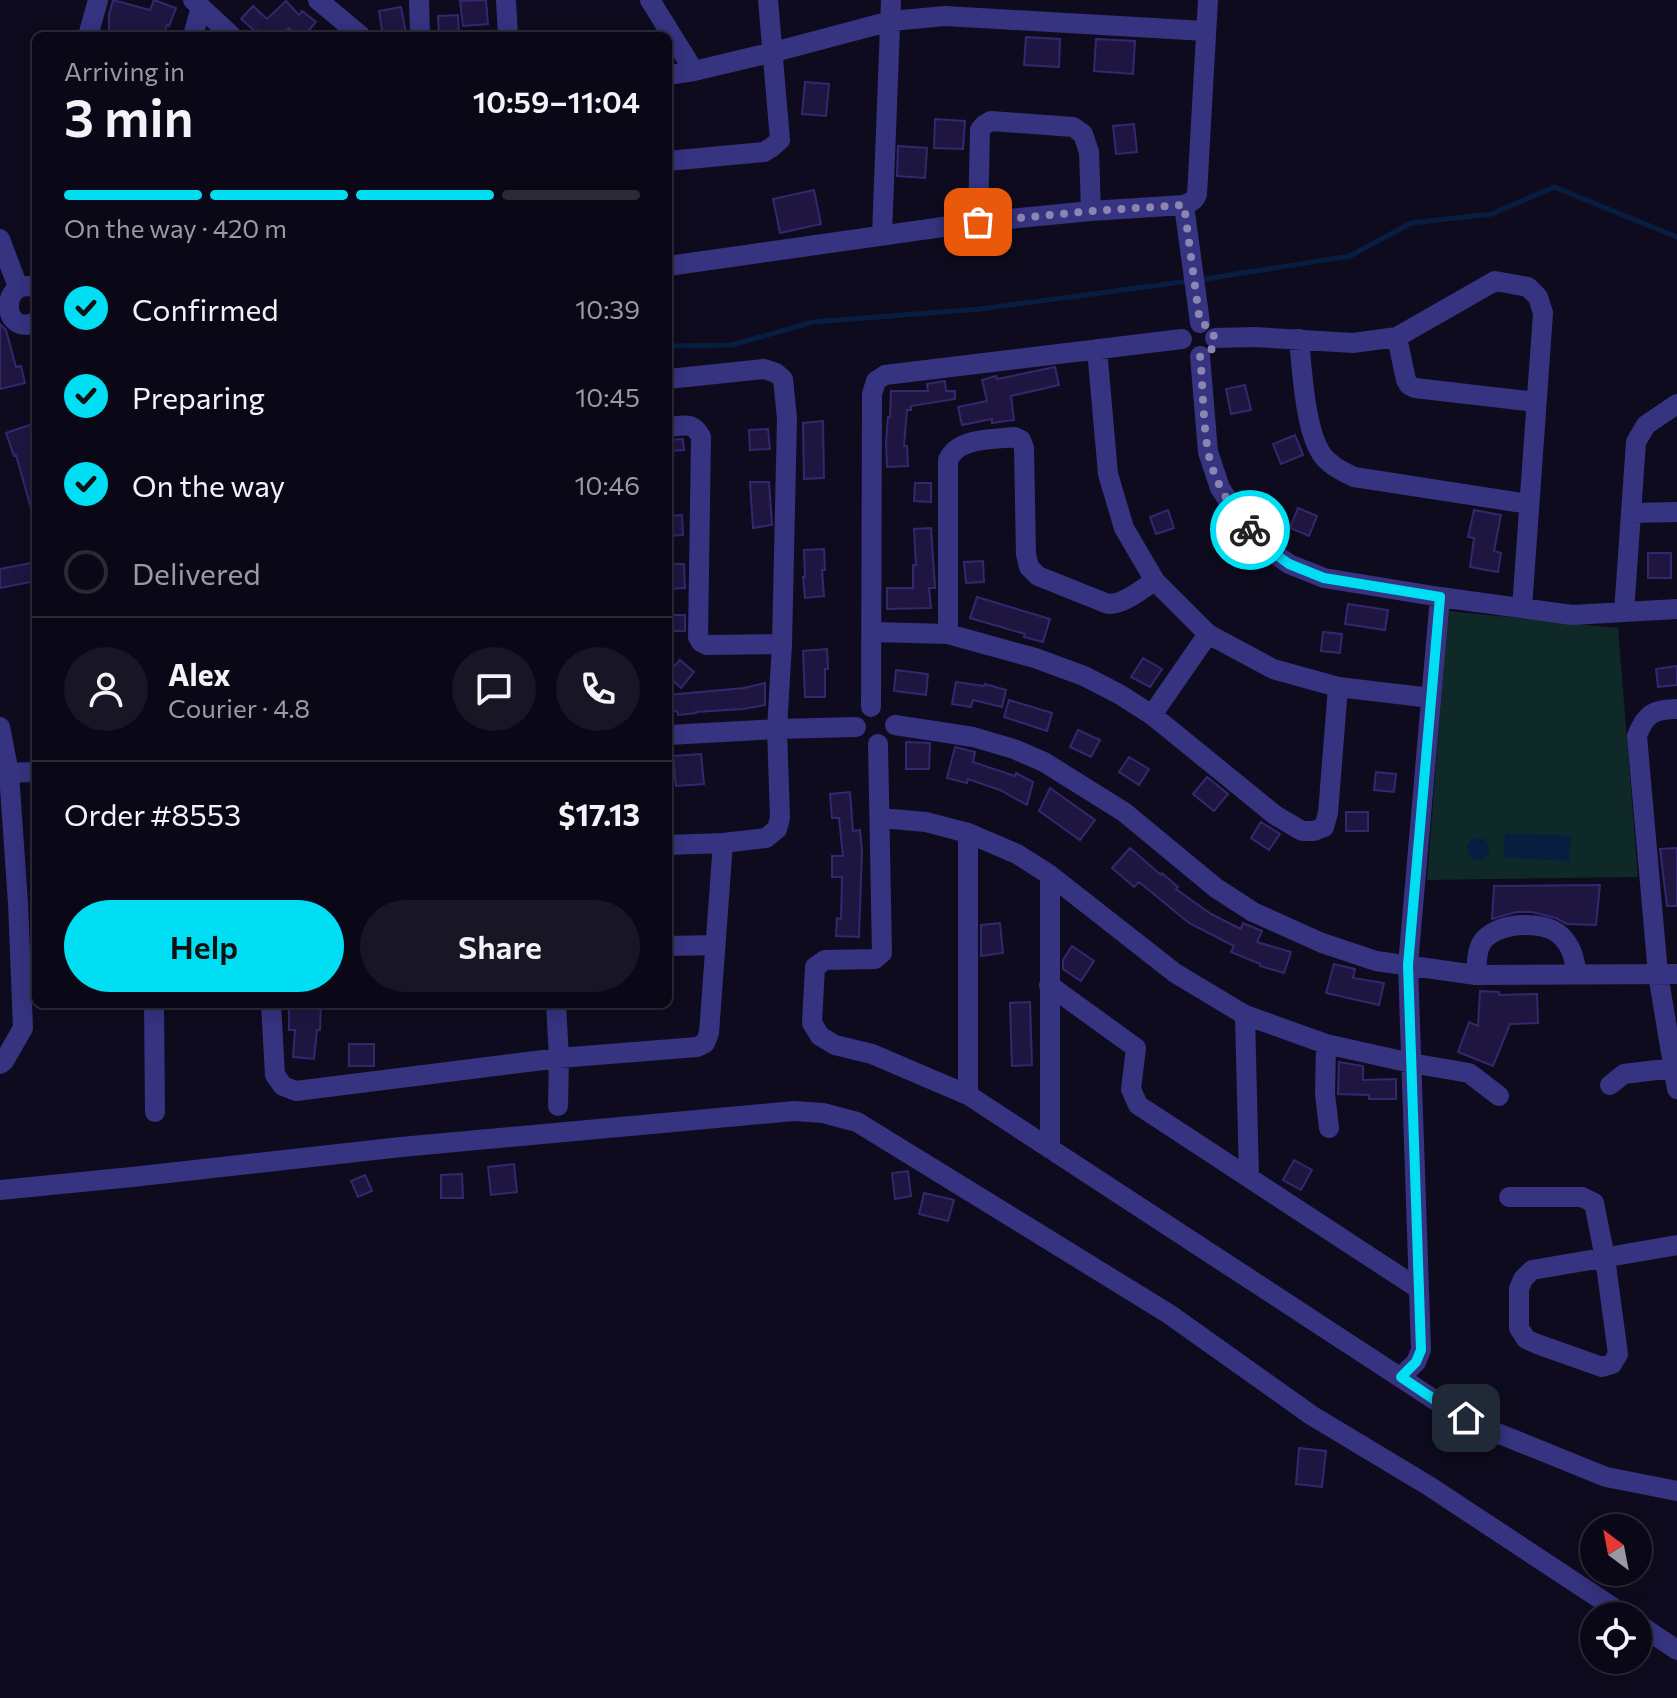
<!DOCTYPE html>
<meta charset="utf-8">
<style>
body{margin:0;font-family:Commissioner,sans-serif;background:#181624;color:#f1f3f6;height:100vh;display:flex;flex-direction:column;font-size:30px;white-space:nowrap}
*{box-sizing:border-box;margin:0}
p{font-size:26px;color:#999aa1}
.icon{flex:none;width:44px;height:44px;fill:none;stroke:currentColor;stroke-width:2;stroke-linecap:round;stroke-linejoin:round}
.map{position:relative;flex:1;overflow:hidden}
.side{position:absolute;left:32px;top:32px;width:640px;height:976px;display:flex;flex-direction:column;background:#0a0817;border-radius:12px;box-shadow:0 4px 20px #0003,0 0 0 2px #2a2936}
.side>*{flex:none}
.needle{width:52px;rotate:328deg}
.tools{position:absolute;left:1580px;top:1514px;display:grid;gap:16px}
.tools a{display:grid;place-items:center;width:72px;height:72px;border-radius:50%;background:#0a0817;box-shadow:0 4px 20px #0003,0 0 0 2px #2a2936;font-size:40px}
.pin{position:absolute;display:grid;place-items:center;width:68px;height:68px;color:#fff;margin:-34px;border-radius:16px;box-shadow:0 4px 12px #0006}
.courier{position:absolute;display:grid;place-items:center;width:80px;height:80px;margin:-40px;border:6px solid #00def4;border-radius:50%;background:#fff;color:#222;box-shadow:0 2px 10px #0007}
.head em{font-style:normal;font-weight:600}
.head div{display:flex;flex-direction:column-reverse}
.head{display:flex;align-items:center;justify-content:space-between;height:136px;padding:0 32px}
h1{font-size:52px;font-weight:600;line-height:60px}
.bar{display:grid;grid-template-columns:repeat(4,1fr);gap:12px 8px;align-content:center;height:96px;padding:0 32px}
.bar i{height:10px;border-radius:6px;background:#2a2936}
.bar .current{background:#00def4}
.bar p{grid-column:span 4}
.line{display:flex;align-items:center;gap:20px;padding:0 32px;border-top:2px solid #2a2936}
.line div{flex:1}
.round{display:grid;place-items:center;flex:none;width:84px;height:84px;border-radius:42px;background:#181624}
ol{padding:0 32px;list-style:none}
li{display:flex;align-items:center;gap:24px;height:88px}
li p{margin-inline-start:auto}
li .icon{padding:8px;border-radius:50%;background:#00def4;color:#111;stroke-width:4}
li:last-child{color:#999aa1}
li i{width:44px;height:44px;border:4px solid #2a2936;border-radius:50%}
.button{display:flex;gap:16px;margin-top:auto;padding:16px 32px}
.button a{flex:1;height:92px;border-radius:48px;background:#00def4;color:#111;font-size:32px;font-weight:600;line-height:92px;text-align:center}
.button a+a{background:#181624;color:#f1f3f6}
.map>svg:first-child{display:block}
</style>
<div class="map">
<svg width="1677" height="1698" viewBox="0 0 1677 1698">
<rect width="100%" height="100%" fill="#0e0b1f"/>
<path fill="#0e2928" d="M1448,611L1618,628L1638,877L1427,880Z"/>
<path fill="#081e41" d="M1505,833L1571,836L1569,861L1504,857Z
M1467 849a11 11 0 1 1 22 0a11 11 0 1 1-22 0Z"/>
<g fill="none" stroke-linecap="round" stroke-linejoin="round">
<path stroke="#081e41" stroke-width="5" d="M1199,280L1350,256L1411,223L1492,214L1554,187L1677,237
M668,346L732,345L813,322L980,309L1189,281"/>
</g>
<path fill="#1e1641" stroke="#34276e" stroke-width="2" d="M113,0L150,10L154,0L176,8L169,26L167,25L163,36H109V15Z
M486,0L488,24L463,26L460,1Z
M286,1L299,15L302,11L316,22L304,36H299L289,28L282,36H264L257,30L256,32L241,19L253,6L267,19Z
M401,7L406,33L383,36L379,11Z
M458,15L459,34L439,35L438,16Z
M1026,37L1060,39L1059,67L1024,65Z
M1096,39L1135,41L1133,74L1094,71Z
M805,82L829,84L826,116L802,114Z
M935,119L965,121L963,149L934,148Z
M1134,124L1137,152L1116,154L1113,126Z
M898,146L927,148L925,178L897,176Z
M814,190L821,224L780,233L773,199Z
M0,324L6,330L16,367L21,366L25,383L0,389Z
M1055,367L1059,385L1011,396L1014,420L992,423V419L962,425L958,407L987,401L982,380L996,376L997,379Z
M945,381L946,391H955V399L911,406V410H907L904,446H907L908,466L887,467L886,442L888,417H890L891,391H928L927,384Z
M1245,385L1251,410L1231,414L1226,389Z
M823,421L824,478L804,479L803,423Z
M36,423V512H32L16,455L14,456L6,433Z
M768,429L770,449L750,450L749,430Z
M1295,435L1303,455L1281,464L1273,444Z
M683,439L684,450L668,451V440Z
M750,482H769L772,525L753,528Z
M915,483H931V502L914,501Z
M1298,508L1317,516L1309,536L1290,528Z
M1168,510L1174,528L1156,534L1150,517Z
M1474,510L1501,515L1494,551L1501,553L1498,572L1470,567L1474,538L1468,537Z
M682,515L683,535L668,536V516Z
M931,528L935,588H929L931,608L887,609V588H913V565H916L914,529Z
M824,549L825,570H822L824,596L805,598L803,577H805L804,550Z
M1648,553H1671V578H1648Z
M983,561L984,582L966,583L964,562Z
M36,562V581L0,588V569Z
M668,564H684L685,588L668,589Z
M977,597L1050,619L1043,642L1024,637L1025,634L970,618Z
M1348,604L1388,610L1385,630L1345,624Z
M668,615H685V631H668Z
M1323,632L1342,634L1340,653L1321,651Z
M827,649L828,669H825V697H805L803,651Z
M1143,658L1162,669L1150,687L1131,677Z
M680,660L694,672L681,688L668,676V673Z
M1677,666V685L1658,687L1656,669Z
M896,670L928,674L926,695L894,691Z
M956,682L984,686L985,684L1006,690L1002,707L973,700L971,707L952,704Z
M765,683V705L743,709L696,712V713L678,715L677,711L668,712V695L744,688Z
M1009,700L1052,713L1047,731L1004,717Z
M1078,730L1100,740L1091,757L1070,747Z
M906,742L930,743L929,769H906Z
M955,747L975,752L973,762L1015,776L1016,773L1033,782L1027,805L1000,790L968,779L967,783L947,778Z
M701,754L704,784L676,786L673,756Z
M1129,757L1149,769L1139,785L1119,772Z
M1376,772L1396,774L1394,792L1374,790Z
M1207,777L1228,794L1214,811L1193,794Z
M1050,788L1095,820L1080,840L1039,811Z
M850,792L853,831L860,830L862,851L859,937L836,936L837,918L841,919L842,877H832V856H843L839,818H832L830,794Z
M1346,812H1368V831H1346Z
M1261,822L1280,834L1269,850L1251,838Z
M1130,848L1161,875L1162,873L1178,887L1176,889L1211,914L1241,929L1243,923L1262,931L1257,942L1291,952L1284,973L1260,966V964L1231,952L1234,946L1189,923L1139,882L1134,887L1112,868Z
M1677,848V906H1667L1660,849Z
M1600,885L1596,925L1567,924L1556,918L1532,912H1516L1492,919L1494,886Z
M1000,923L1003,953L981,956V925Z
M1072,946L1094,961L1081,981L1063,969V960Z
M1334,964L1355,969L1353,978L1384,983L1379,1005L1326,993Z
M1480,991L1499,992V995L1537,994L1538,1023L1510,1024L1493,1066L1458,1052L1469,1022L1478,1026Z
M1030,1002L1032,1065L1012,1066L1010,1003Z
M289,1004H321L320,1030H317L314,1059L293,1057L295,1030H289Z
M349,1044H374V1066H349Z
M1339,1062L1363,1066V1080L1396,1079V1099H1369V1095L1338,1094Z
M1294,1160L1312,1170L1301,1190L1283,1180Z
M514,1164L517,1192L491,1195L488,1167Z
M908,1171L911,1196L895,1199L892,1173Z
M462,1174L463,1198H441V1175Z
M365,1175L372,1191L358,1197L351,1181Z
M924,1193L954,1200L948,1221L919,1214Z
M1299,1448L1326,1451L1322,1487L1296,1484Z"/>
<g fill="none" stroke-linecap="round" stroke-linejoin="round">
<path stroke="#363380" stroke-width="20" d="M193,0L232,36
M318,0L361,36
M419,0L420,36
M506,0L508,36
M650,0L694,71
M88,36L98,0
M193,36L201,7
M668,75L694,71L774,52L891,21L945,16L1205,31
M668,161L764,152L772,147L780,140L768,0
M1184,205L1200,323
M978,222L980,130L984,125L991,121L1073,127L1083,134L1089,152L1091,211
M882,235L891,0
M0,239L18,287
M668,266L978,222L1091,211L1184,205C1190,202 1195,201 1197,194L1208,0
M36,288C0,275 0,338 36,322
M1397,337L1406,380L1409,385L1415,388L1536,402
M1215,338L1254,337L1353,343L1397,337L1495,281L1528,287L1538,297L1543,313L1522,608
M1299,339C1302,369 1305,433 1323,456C1331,466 1342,471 1354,477L1529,504
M1097,349L1108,474L1124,528L1155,581L1208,634L1273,669L1338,687L1431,698
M1200,356L1208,452L1220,488L1241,520L1263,545L1289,564L1324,578L1440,597L1572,615L1677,609
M668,379L764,369L776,373L783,379L787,418L782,644L777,729L780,818L777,829L766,838L723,843L668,845
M668,427C684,426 693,421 701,437L698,637L701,642L707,645L782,644
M1631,513L1677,512
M1624,612L1636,442L1646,425L1677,404
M873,632L948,634L1035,658L1084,676L1119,694L1152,715L1275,815L1302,831H1314L1324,827L1328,813L1338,687
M948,634V460C958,437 993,440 1014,437L1021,440L1024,448L1026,554L1029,567L1038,576L1108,604C1125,604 1140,590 1155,581
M871,707L872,394L876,381L885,375L1182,339
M1677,709C1654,709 1645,714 1637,736L1658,974L1677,1089
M1152,715L1208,634
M895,725L973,737L1014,749L1044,762L1124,812L1216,888L1253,912L1322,943L1376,961L1476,975L1677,974
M0,727L9,773L18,903L23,1028L4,1061L0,1064
M668,735L777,729L856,727
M878,744L882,953L875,959L825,960L815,967L812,1023L820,1036L835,1045L872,1054L968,1095L1447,1408L1485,1428L1606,1477L1677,1491
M0,773L36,772
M880,818L926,822L968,833L1017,854L1050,875L1175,973L1245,1015L1326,1044L1411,1063L1469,1073L1499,1096
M968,833V1095
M1050,875V1149
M668,946L715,945
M1476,975C1477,966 1476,953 1481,944C1493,922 1542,919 1560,935C1572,946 1574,958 1577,974
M1049,985L1136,1048L1131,1089L1138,1105L1419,1289
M154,1004L155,1112
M271,1004L275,1075L283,1086L296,1091L559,1058L697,1047L705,1043L709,1033L723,843
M556,1004L559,1058L558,1106
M1245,1015L1249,1177
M1326,1044L1325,1094L1329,1128
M1610,1085L1624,1074L1673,1068
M0,1190L132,1177L401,1147L794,1111L823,1113L857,1122L1169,1314L1311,1415L1429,1486L1626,1616
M1509,1197H1582L1594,1203L1605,1258L1618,1354L1612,1364L1602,1367L1537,1344L1526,1339L1519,1328V1289L1523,1279L1532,1270L1677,1245
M1401,1377L1416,1362L1421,1350L1408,965L1440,597
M1638,1624L1677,1650"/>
</g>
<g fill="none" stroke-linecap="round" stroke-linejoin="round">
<path stroke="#8b86b1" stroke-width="8" stroke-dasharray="0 14.4" d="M978,222L1091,211L1184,205L1200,323L1208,326L1215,338C1214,348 1210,354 1200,356C1203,386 1203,423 1208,452C1214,481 1230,508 1250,530"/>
<path stroke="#00def4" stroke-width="10" d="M1250,530L1263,545L1289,564L1324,578L1440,597L1408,965L1421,1350L1416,1362L1401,1377L1447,1408L1466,1418"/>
</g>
</svg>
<div class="tools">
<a><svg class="needle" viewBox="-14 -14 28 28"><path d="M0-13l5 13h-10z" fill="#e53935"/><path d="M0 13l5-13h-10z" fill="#999aa1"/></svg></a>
<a><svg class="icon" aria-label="locate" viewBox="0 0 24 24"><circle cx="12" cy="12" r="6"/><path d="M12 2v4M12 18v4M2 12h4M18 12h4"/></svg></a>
</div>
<div class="pin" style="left:978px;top:222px;background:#ea580c"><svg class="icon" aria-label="bag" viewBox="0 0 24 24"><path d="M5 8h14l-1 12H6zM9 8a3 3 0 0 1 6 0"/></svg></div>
<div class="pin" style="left:1466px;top:1418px;background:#1f2937"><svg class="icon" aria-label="home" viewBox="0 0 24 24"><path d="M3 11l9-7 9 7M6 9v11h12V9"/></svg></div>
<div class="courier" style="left:1250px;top:530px"><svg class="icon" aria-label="bike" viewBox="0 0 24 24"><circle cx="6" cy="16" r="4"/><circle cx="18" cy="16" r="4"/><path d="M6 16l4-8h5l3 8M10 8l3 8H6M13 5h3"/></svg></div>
<section class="side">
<div class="head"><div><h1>3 min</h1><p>Arriving in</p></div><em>10:59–11:04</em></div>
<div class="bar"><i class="current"></i><i class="current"></i><i class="current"></i><i></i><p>On the way · 420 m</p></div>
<ol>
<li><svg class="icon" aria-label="check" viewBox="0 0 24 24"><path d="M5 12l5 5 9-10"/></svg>Confirmed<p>10:39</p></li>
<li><svg class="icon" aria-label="check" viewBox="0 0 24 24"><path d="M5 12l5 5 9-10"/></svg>Preparing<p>10:45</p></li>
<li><svg class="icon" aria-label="check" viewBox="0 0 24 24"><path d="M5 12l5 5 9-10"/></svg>On the way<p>10:46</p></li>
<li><i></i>Delivered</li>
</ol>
<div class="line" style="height:144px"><a class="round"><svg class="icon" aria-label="person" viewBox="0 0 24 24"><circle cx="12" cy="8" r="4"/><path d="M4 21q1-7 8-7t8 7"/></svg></a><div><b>Alex</b><p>Courier · 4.8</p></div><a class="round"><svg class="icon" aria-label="chat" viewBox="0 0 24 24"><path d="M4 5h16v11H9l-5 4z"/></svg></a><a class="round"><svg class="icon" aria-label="phone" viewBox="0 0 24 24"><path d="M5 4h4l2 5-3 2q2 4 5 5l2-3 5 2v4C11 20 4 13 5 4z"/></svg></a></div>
<div class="line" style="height:104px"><div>Order #8553</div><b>$17.13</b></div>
<div class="button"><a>Help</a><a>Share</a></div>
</section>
</div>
